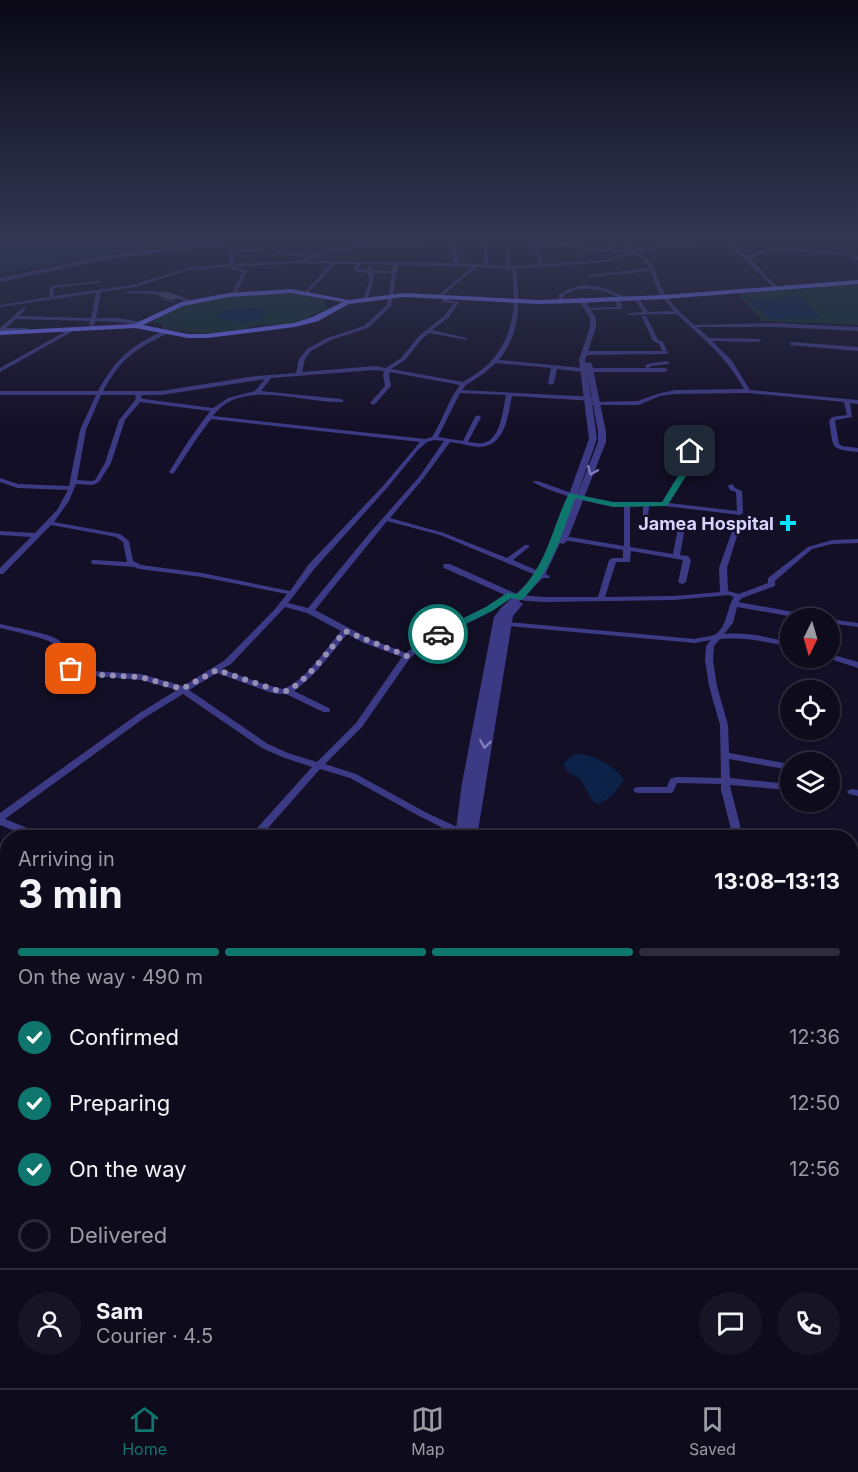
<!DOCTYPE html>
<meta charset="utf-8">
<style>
body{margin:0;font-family:Inter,sans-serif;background:#171425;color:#f1f3f6;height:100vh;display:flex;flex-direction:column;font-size:22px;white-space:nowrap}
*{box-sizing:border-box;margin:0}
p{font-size:20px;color:#9b9ba3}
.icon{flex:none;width:33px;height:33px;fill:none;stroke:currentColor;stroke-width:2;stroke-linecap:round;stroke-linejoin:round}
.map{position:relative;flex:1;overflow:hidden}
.drawer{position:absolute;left:0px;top:830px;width:858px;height:560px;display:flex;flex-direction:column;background:#0e0b1c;border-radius:24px 24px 0 0;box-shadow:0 2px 4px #0004,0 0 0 2px #2e2b3b}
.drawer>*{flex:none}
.needle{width:39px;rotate:185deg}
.buttons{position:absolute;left:780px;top:608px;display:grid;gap:12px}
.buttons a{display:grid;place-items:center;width:60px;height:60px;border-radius:50%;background:#0e0b1c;box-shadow:0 2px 4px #0004,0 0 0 2px #2e2b3b;font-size:30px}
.pin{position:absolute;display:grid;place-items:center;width:51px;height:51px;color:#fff;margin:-26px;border-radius:12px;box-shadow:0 3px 9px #0006}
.courier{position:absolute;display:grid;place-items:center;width:60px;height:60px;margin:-30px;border:4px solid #0f766e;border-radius:50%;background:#fff;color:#222;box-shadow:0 2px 8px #0007}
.summary em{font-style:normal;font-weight:700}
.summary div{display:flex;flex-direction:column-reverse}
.summary{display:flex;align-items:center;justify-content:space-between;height:102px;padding:0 18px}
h1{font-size:39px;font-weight:700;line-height:45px}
.bar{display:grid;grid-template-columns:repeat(4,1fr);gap:9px 6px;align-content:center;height:72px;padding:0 18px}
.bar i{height:8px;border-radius:4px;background:#2e2b3b}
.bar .current{background:#0f766e}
.bar p{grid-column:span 4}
.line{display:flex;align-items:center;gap:15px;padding:0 18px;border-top:2px solid #2e2b3b}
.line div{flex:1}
.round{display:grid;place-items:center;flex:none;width:63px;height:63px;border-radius:32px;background:#171425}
ol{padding:0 18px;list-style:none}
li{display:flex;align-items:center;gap:18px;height:66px}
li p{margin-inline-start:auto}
li .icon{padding:6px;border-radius:50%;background:#0f766e;color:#fff;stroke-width:4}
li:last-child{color:#9b9ba3}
li i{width:33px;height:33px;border:3px solid #2e2b3b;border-radius:50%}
.tab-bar{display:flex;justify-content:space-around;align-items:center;height:84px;border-top:2px solid #2e2b3b;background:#0e0b1c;font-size:16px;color:#9b9ba3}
.tab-bar a{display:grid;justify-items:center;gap:3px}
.tab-bar .current{color:#0f766e}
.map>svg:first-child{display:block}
</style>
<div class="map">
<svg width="858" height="1388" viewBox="0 0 858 1388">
<rect width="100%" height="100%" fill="#130f26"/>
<path fill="#12302f" d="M858,284V325L762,321L738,294Z
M272,293L298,294L325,300L324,304L328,308L291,325H258L229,333L208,334L163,329L162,323L153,324C165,300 246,296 272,293Z"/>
<path fill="#0c2248" d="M0,236H215L0,274Z
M800,297L820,317L769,320L750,300Z
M238,307L256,308L266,312C256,328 229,322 216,317L224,311Z
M574,754C593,753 612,765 624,779L613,795L599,804L593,802L580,779L568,772L563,764Z"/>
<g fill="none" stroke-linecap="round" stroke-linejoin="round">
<path stroke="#3d3a85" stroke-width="4" d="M0,280L108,257L197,246L244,236"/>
<path fill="#3d3a85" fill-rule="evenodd" d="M549,236H569L567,237L540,239L581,247L607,249L613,236H617L611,249L632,251L628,242L632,236H636L632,242L636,250L692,241L706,236H712L693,243L637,252C658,263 654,276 665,294C671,305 685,316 694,325L776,323L858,327V331L776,327H697L709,338L760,339L761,340L758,342L712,341L732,361L750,390L858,400V404L850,403L852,417L836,420L835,421L839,444L842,446L858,448V452C829,449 834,449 829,421L832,417L847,415L844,402L748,393L675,394L660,396L639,405H589L588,404L591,402L638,401L657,394L675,390L744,389C726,356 703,339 677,314L628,315V314L630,313L643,312L634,298L636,297H638L648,312L674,311L659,293L651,271L590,277L588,276L590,275L650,268L640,257L633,254L607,262L516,269C520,304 521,331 499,360L583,368H647L645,367L647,364L667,361L670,363L669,364L651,366L649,368H665L668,370L665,372H583L557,369L554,383L551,385L548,383L551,368L496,363L483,374L466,385L462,390L595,397L598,399L595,401L512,396C508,416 505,448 478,447C469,446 459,443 450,442L423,479L390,518L444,533L507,558L525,545H529V547L513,560L550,576L549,578H543L440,535L387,521L315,610L370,639L406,653L424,638L486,607L505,595L444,568L443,566L444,564H450L519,595L544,597H598L609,560L613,558H623V550L564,540L561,538L564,536L624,546V507C603,507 550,493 533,482L534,481H538L574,494L613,503L663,502L679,476L687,451L690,449L692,450L693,451L685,476L669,503L737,511L736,492L730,490L728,486L731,484L733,485L735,488L742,491L743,513L740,515L665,506H649L648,518L684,526L685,527L680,555L688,556L691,560L686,582L682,584L678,582L683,560L631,551L630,562H616L605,597L674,596L720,592L719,568L736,520L739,518L742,520L727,568L728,591L739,594L768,583V578L808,547L832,540L858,539V543L832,544L812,549L775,581V586L742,598L738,602L816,616L817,618H800L737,607L733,623L724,634C747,632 769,637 790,643V647C767,642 745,637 720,639L714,646L713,660L717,686L728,725L729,753L790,764V770L729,759L730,778L790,784V790L730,785L731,790L743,837H733L721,790V784L677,783L673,792L670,793H638L635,792L633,790L635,788L638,787H667L670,779L677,777L721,778L720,725L709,686L705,660L706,646L711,640L695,643L507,626L503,624L507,622L695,639C701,637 709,637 714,635C728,628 726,608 734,597L729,595L674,600L544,602L527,601L511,598L492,611L430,642L410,658L362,727L325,764L356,774L425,812L472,834L474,837H461L419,816L350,778L320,769L260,837H249L312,767L282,757L262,748L183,694L144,718L5,819L42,834L44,837H30L0,825V813L138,714L177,690L141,680L72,674C64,665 62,653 55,645C49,638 11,631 0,628V624C12,627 53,634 60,641C68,649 70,661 77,670L141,674L183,686L225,660L275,609L287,594L202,577L139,569L134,567L92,564L91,562L92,560H95L127,562L123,542L116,537L51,525L3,574H0V568L31,537L0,535V531L35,533L57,510L68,490L17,488L0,482V478L18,484L69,486L80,430L96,395H0V391H98C116,358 131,345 166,330L168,331V333C133,351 123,356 103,391H161L256,376L296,373L299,359L307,349L327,338L364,326L387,305L392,273H373V282L368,297L366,298L364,297L369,282L368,273L359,272L354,270L356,264H335L308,293H306V291L330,264L303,263L234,267L247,271L235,295L233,296L231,295L242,272L232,269V268L234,267L188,270L136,287L101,292L96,318H117L142,322V324L140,325L117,322L95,321V324L92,326L89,324L90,321L16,319L6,328H26L29,330L28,331L0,332V328L24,307L26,308L19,316L91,318L96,293L0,307V305L50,297L49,287L51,286L98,281L100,282L98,283L53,288L54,296L133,285L188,268L230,264L228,251L230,250L264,248L266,249L264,250L232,252L234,264L302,261L307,257L277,254L275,253L277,252L312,255L330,250L375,242L448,238L450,237L452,238ZM483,240L484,265L459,263L453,241ZM487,240H530L538,257L539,265L510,266V253L508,252L506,253V266L488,265ZM449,241L454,263L308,261L325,253L375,245ZM535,241L581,249L626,253L606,260L543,264L542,257ZM361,264L393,265L392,271L373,270L372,266L370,265L368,266V270L358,269ZM398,265L472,267L441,293V295H443L477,267L506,269L508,270L512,269C515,305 516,330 493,359L491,360V362L479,372L463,382L391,369L405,360L423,338L429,333L467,340V338L432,330L449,317L459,302L447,300L449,296L447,295L442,301V302L454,303L445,315L419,336L401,358L386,368L375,366L302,372L305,359L311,351L331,340L368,328L391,306ZM375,370L384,371L383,375L385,386L370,403L373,405L375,404L391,386L389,375L390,372L460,385C448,400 443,420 432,437L425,439L213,416C240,377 304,404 343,402V400L341,399L261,391L271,378ZM265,379L255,391L228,398L213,408L144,399L141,398L142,395H161ZM460,393L506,395C503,409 501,440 483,443C478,444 473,442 468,442L481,417L478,415L475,417L463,441L438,437ZM101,395H136L135,398L136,399L119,420L105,463L95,480L92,481L77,480L86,430ZM140,402L210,411L189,440L169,472L172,474L174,473L195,441L211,419L420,442L383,486L309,564L290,591L202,573L141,565L133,561L129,541L120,534L54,522L69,501L76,484L93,485L99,482L111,463L125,420ZM434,440L444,441L419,477L368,535L308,608L288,603L315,568L387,488L419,449L427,442ZM643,506V520L678,528L673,554L630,547V507ZM285,607L307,613L341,631C326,649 305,681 283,689L263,684L222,669L231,664ZM347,634L364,643L402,657L356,723L317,762L288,753L268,744L189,690L217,673L266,691L277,694H286L323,712H329L330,710L329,708L294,691C315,676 331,654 347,634Z
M651,236H661L681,240L679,241Z
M742,236H747L732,244L748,256L766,249L779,247L845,253L858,257V260L844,255L779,249L769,251L750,258L776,286V287L774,288L745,259L727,244Z
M763,236H770L800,245L798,246Z
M582,285L601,287L623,296V298H620L622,308L620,309L585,310V308H587L617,307L616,299L619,298C601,288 581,284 563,296V301L559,300V295L566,290Z
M129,291C150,291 174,289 192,302L188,303C169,292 149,295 127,293V291Z
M642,316H646L658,340L663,342L668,353L667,354L584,355L581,353L584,351H662L659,344L653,341L642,317Z
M70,329L75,330L0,372V368Z
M792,342L858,347V351L790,345V343Z
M830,619L858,623V627L830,623Z
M830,654L858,662V668L827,658L830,657Z
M852,789L858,790V796L849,794L847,792L849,790Z
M850,890L858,892V900L850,898Z
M850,1033L858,1036V1046L850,1043Z
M850,1246H858V1260L850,1259Z
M850,1307L858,1309V1323L850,1321Z
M801,1382H815L816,1388H802Z"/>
<path fill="#3d3a85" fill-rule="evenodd" d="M581,297L583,298L596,318V327L585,360L586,363L589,362L592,364L606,432V442L567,541L563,544L560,543L544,577L519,601L523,604L513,616L477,837H455L462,783L494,617L500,609L537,574L552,541L589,439L579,360L590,327V318L578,299ZM588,375L598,432V442L576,498L597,439Z"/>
<path fill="#6f6bff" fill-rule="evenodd" d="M858,280V284L664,299L577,303L539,304L404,297L349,304L318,321L295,327L207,338H188L135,328L0,335V331L134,324L181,302L229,293L291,289L349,300L404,293L539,300L664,295ZM291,293L343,302L312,317L294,323L207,334H188L143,325L183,306L229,297Z"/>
<path fill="#e055d1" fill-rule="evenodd" d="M0,1066L8,1067V1098L0,1097Z
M496,1382H549L552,1388H499Z"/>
<path stroke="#00e5ff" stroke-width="4" stroke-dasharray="14 11" stroke-linecap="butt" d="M0,1291L8,1299
M0,1331L8,1338
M48,1382L53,1388
M83,1382L88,1388"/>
</g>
<path fill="#312854" d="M160,295L178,301L172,303L161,299Z"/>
<path fill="#1d163a" d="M177,297L178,301L172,303V299Z"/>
<path fill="#433a66" stroke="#5a527e" stroke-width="1.5" d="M164,293L177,297L172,299L160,295Z"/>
<defs><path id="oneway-chevron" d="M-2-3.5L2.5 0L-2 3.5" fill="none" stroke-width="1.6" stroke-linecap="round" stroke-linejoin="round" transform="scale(1.5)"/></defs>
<g stroke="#837fbc">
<use href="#oneway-chevron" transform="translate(592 471) rotate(112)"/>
<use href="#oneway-chevron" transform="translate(485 744) rotate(99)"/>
</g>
<linearGradient id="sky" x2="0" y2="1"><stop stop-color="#0a0815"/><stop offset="0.55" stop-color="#333752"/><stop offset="1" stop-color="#333752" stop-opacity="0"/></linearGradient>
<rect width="858" height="430" fill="url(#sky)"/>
<path fill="#0f766e" d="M687,449L693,451L686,476L667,506L613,507L575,498C561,537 552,570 522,600L511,598L492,611L441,636H435V632L486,607L507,593L517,594C548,564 551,530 569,493L613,502H662L678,476Z"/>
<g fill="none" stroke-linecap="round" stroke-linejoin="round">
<path stroke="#948fb3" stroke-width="6" stroke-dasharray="0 10.8" d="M71,669L80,674L141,677L182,689L217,670L282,692C302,689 332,646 345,631L407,656L438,634"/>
</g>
<path fill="#00e5ff" stroke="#130f26" stroke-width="2" d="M785 514h6v6h6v6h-6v6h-6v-6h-6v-6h6z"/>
<g text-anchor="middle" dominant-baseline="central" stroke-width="4.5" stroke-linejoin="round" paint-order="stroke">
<g font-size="18" font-weight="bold" fill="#d9d4ff" stroke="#130f26" text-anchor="end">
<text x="774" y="523">Jamea Hospital</text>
</g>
</g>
</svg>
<div class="buttons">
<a><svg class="needle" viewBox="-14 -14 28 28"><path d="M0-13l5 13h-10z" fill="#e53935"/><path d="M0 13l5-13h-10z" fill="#9b9ba3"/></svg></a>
<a><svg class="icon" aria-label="locate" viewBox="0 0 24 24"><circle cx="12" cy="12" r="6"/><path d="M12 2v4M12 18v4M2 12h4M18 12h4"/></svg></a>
<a><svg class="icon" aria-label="layers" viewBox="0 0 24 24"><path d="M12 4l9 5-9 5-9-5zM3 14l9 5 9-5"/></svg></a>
</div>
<div class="pin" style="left:71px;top:669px;background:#ea580c"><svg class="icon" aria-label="bag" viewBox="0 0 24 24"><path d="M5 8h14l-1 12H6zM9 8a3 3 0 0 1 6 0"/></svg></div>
<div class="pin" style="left:690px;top:451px;background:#1f2937"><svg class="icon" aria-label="home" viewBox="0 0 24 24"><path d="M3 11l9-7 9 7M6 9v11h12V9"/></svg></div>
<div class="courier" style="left:438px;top:634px"><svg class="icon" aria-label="car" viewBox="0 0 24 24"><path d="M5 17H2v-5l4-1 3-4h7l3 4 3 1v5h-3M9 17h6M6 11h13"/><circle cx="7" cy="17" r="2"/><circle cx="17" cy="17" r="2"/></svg></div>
<section class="drawer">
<div class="summary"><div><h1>3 min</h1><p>Arriving in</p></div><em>13:08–13:13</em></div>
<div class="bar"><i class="current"></i><i class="current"></i><i class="current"></i><i></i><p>On the way · 490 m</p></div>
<ol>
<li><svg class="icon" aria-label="check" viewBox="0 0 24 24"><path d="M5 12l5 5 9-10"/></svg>Confirmed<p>12:36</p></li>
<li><svg class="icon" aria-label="check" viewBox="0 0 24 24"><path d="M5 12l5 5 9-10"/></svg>Preparing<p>12:50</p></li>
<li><svg class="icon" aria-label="check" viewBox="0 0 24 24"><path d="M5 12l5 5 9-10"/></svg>On the way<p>12:56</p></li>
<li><i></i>Delivered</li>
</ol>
<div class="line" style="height:108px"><a class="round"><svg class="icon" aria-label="person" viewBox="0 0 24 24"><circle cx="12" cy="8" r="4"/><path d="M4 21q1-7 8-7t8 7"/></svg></a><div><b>Sam</b><p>Courier · 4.5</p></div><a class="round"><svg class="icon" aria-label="chat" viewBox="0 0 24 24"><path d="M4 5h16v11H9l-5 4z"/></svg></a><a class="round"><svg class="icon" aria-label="phone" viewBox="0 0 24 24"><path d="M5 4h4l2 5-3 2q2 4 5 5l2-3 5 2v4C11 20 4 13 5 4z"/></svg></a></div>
</section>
</div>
<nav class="tab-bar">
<a class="current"><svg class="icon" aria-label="home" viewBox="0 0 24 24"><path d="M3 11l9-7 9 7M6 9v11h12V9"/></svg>Home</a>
<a><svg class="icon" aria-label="map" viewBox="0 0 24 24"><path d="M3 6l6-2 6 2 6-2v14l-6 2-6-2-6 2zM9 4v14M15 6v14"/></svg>Map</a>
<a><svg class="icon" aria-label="saved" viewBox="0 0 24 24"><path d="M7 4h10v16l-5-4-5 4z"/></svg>Saved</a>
</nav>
